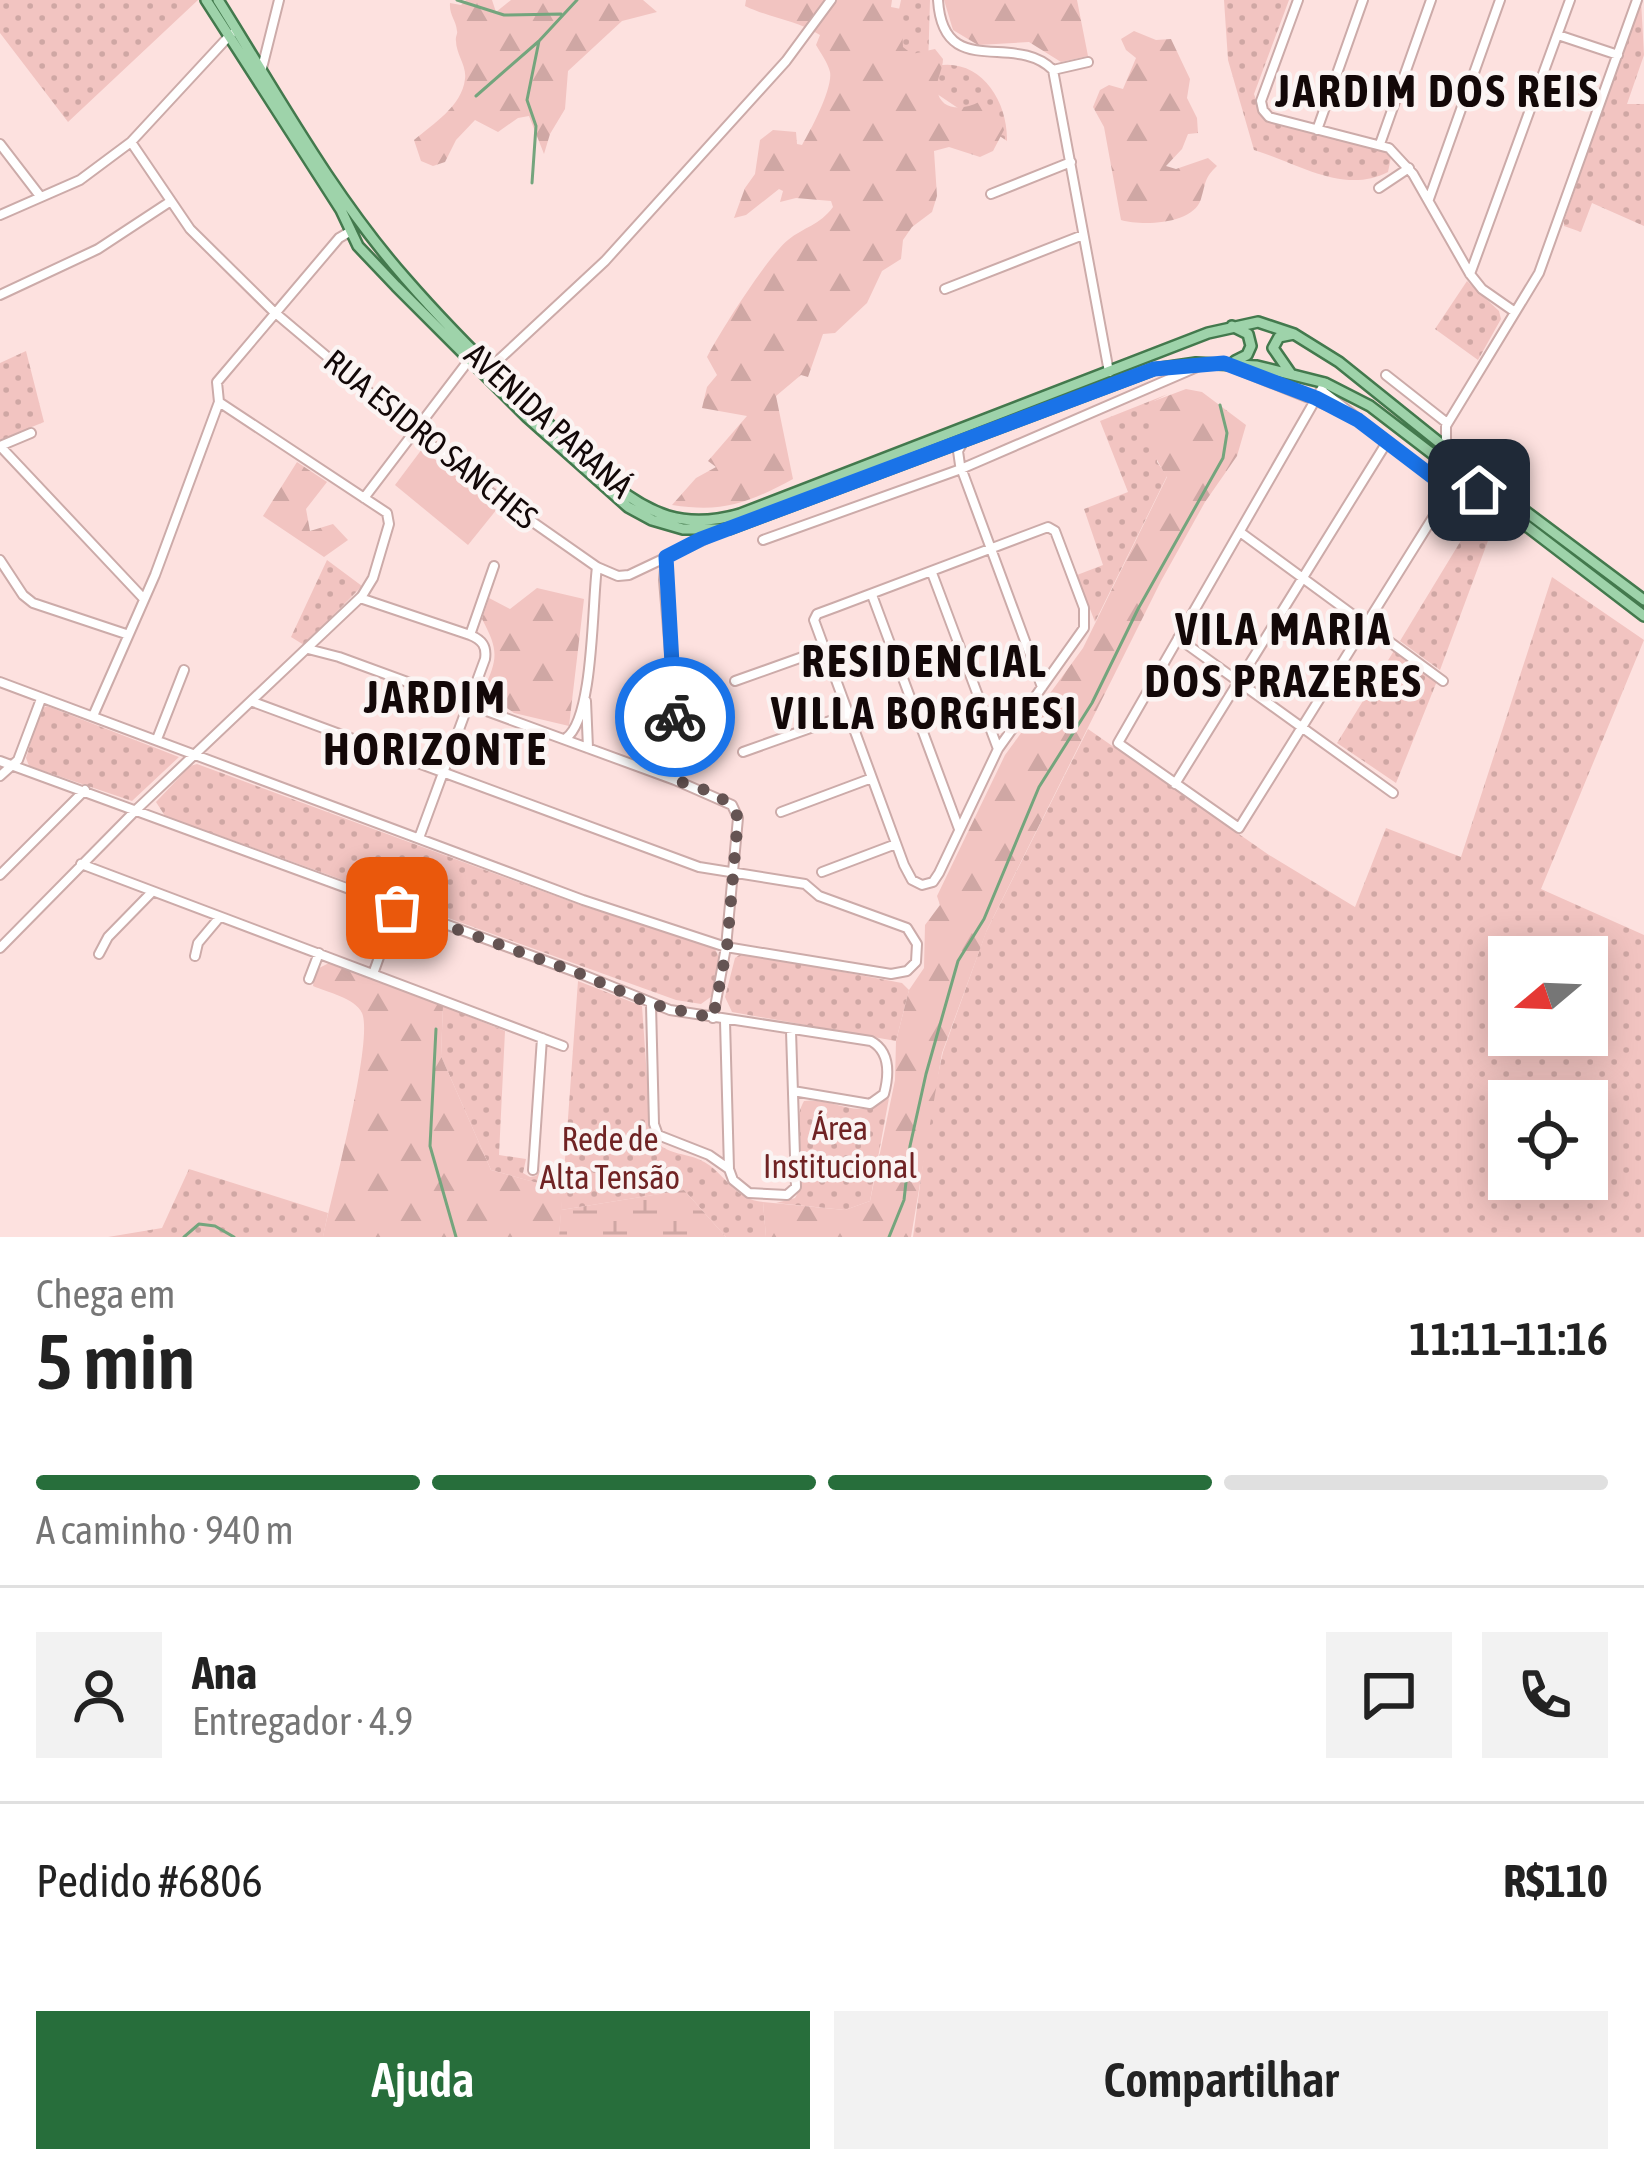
<!DOCTYPE html>
<html lang="pt">
<meta charset="utf-8">
<style>
body{margin:0;font-family:"Asap Condensed",sans-serif;background:#f2f2f2;color:#222;height:100vh;display:flex;flex-direction:column;font-size:45px;white-space:nowrap}
*{box-sizing:border-box;margin:0}
p{font-size:39px;color:#767676}
.icon{flex:none;width:66px;height:66px;fill:none;stroke:currentColor;stroke-width:2;stroke-linecap:round;stroke-linejoin:round}
.map{position:relative;height:1237px;overflow:hidden}
.panel{display:flex;flex-direction:column;background:#fff;flex:1}
.panel>*{flex:none}
.needle{width:78px;rotate:251deg}
.tools{position:absolute;left:1488px;top:936px;display:grid;gap:24px}
.tools a{display:grid;place-items:center;width:120px;height:120px;border-radius:0px;background:#fff;box-shadow:0 6px 30px #0003;font-size:60px}
.pin{position:absolute;display:grid;place-items:center;width:102px;height:102px;color:#fff;margin:-51px;border-radius:24px;box-shadow:0 6px 18px #0006}
.courier{position:absolute;display:grid;place-items:center;width:120px;height:120px;margin:-60px;border:9px solid #1a73e8;border-radius:50%;background:#fff;color:#222;box-shadow:0 3px 15px #0007}
.summary em{font-style:normal;font-weight:600}
.summary div{display:flex;flex-direction:column-reverse}
.summary{display:flex;align-items:center;justify-content:space-between;height:204px;padding:0 36px}
h1{font-size:78px;font-weight:600;line-height:90px}
.bar{display:grid;grid-template-columns:repeat(4,1fr);gap:18px 12px;align-content:center;height:144px;padding:0 36px}
.bar i{height:15px;border-radius:9px;background:#e0e0e0}
.bar .selected{background:#276e3b}
.bar p{grid-column:span 4}
.line{display:flex;align-items:center;gap:30px;padding:0 36px;border-top:3px solid #e0e0e0}
.line div{flex:1}
.round{display:grid;place-items:center;flex:none;width:126px;height:126px;border-radius:0px;background:#f2f2f2}
.button{display:flex;gap:24px;margin-top:auto;padding:24px 36px}
.button a{flex:1;height:138px;border-radius:0px;background:#276e3b;color:#fff;font-size:48px;font-weight:600;line-height:138px;text-align:center}
.button a+a{background:#f2f2f2;color:#222}
.map>svg:first-child{display:block}
</style>
<div class="map">
<svg width="1644" height="1237" viewBox="0 0 1644 1237">
<defs>
<pattern id="grass-dots" width="8" height="8" patternUnits="userSpaceOnUse" patternTransform="scale(3)"><rect width="8" height="8" fill="#f2c4c1"/><path d="M2 2h.1M6 6h.1" fill="none" stroke="#cfa7a4" stroke-width="1.8" stroke-linecap="round"/></pattern>
<pattern id="forest-firs" width="22" height="20" patternUnits="userSpaceOnUse" patternTransform="scale(3)"><rect width="22" height="20" fill="#f2c4c1"/><path d="M5 1l3.5 6h-7zM16 11l3.5 6h-7z" fill="#cfa7a4"/></pattern>
<pattern id="wetland-marsh" width="20" height="14" patternUnits="userSpaceOnUse" patternTransform="scale(3)"><rect width="20" height="14" fill="#f2c4c1"/><path d="M1 5h8M5 5V1M11 12h8M15 12V8" fill="none" stroke="#cfa7a4"/></pattern>
</defs>
<rect width="100%" height="100%" fill="#fde1df"/>
<path fill="url(#grass-dots)" fill-rule="evenodd" d="M0,0H198L68,122L0,33Z
M901,0H930L928,68C975,52 1008,96 1007,141L888,61Z
M1224,0H1289L1254,94L1262,117L1306,132L1384,151L1391,157L1388,172C1344,195 1297,163 1254,150L1228,60Z
M1641,0L1644,55L1627,104H1644C1644,146 1644,183 1644,226L1592,203L1581,232L1564,226V221Z
M1467,281L1499,311L1501,319L1478,360L1435,329Z
M26,351L44,422L0,440V363Z
M1168,394L1154,401L1157,462L1167,476L1095,622L1077,575L1103,565L1084,509L1128,492L1100,421Z
M1474,519L1492,530L1440,670L1400,641Z
M327,560L362,586L304,645L291,637Z
M1552,577L1644,640L1541,889L1644,935V1237H913L930,1111L943,1052L986,932L1088,729L1269,855L1355,907L1386,828L1461,857ZM1509,957H1587V1035H1509ZM1509,1101H1587V1179H1509Z
M1395,649L1437,681L1396,783L1337,743Z
M47,706L179,757L132,801L29,766L26,758L41,709Z
M197,764L583,906L714,947L720,959L712,996L701,1004L676,1000L165,816L156,802L190,766Z
M742,953L902,983L909,990L896,1041L732,1012L725,997L735,958Z
M578,981L642,1006L651,1135C666,1159 689,1150 709,1165C729,1180 736,1199 763,1202L766,1237H726L684,1190L561,1210L562,1190L491,1170L441,1056L443,1006L505,1031L499,1155L526,1159L523,1173L530,1177L536,1176L542,1167L564,1173Z
M889,1098L870,1201L845,1210L776,1203L795,1198C814,1168 787,1130 804,1101C840,1098 855,1122 889,1098Z
M189,1169L328,1213L323,1237H108L162,1228Z"/>
<path fill="url(#forest-firs)" d="M466,0H492L496,12L511,0H643L657,12L622,21L568,71L565,109L550,134L544,154L529,116L518,118L498,132L475,120L456,140L445,162L433,166L421,161L414,140C433,124 462,106 465,79C467,66 456,54 456,41C455,37 458,34 457,31C456,20 449,15 450,3L461,5Z
M746,0H892L891,7L901,9L903,47L912,54L935,49L943,59C943,69 936,80 937,89C940,112 964,110 979,102L1001,120L1004,130L993,151L980,157L949,147L934,151L937,196L932,212L912,227L903,240L901,259L882,271L867,303L835,333L823,334L808,377L801,375L776,396L793,479C748,503 724,513 672,505L696,478L716,467L708,461L747,416L702,408L707,387L717,375L707,357C720,332 768,256 788,240C804,227 820,225 833,207L831,201L796,198L780,202L783,191L779,189L746,215L734,218L745,188L755,174L760,140L773,130L796,132L797,144L802,145C811,130 833,88 830,72C828,63 820,52 816,45L820,35C796,20 770,18 745,6Z
M944,0H1077L1088,56L1061,62L1029,42L978,45L953,30Z
M1134,31L1156,40L1171,39L1190,79L1187,98L1197,118L1198,133L1188,134L1182,149L1166,166L1176,169L1208,158L1217,166C1204,178 1206,183 1201,199C1193,225 1141,226 1121,220L1104,127L1093,107L1100,90L1109,85L1123,89L1136,58L1126,50L1121,39Z
M1186,389L1202,392L1246,425L1237,456L1205,502L1161,581L987,930L942,1053L911,1237H766L763,1202L845,1210L870,1201L895,1080L896,1041L909,990L924,968L925,925L940,905L937,896L1005,755L1083,648L1167,477C1150,451 1143,431 1154,401Z
M297,462L327,482L306,509L310,531L333,524L348,540L324,557L263,516Z
M537,588L584,599L569,726L514,713L483,691C498,658 499,651 482,619L489,598L510,609Z
M329,963L443,1006L441,1056L491,1170L563,1190L559,1237H323C331,1198 374,1041 362,1013C355,998 327,992 313,986L315,970Z"/>
<path fill="url(#wetland-marsh)" d="M684,1190L726,1237H559L561,1210Z"/>
<path fill="#f2c4c1" d="M422,449L497,509L468,545L395,485Z"/>
<g fill="none" stroke-linecap="round" stroke-linejoin="round">
<path stroke="#74a57d" stroke-width="3" d="M457,0L504,15L561,14
M476,96L539,41L577,0
M532,183L536,126L527,100L539,41
M436,1029L430,1146L456,1237
M184,1237L199,1224L215,1226L234,1237
M889,1237L904,1200L910,1146L926,1074L958,961L984,919L1039,787L1092,703L1138,609L1223,458L1227,433L1220,405"/>
<defs>
<path id="minor" d="M938,0C943,82 1015,31 1053,70L1109,372
M1298,0L1261,101L1263,110L1269,117L1389,148L1413,174L1470,274L1482,289L1515,312
M1558,35L1618,55
M1053,70L1088,62
M261,72L279,0
M1317,130L1363,0
M131,142L190,229L273,311L477,483L597,567L618,576L629,575L722,531
M0,144L40,196
M1380,144L1431,0
M1379,188L1409,168
M991,194L1071,162
M1429,199L1500,0
M0,215L80,180L131,142L231,34
M1470,274L1570,0
M945,289L1083,235
M0,295L98,249L171,201
M1227,365L1341,411
M490,368L605,261L786,61L831,0
M1386,375L1447,423
M1325,383L1118,743L1239,828L1450,490
M1321,390L1450,490L1478,489
M31,433L0,446L144,599
M963,442L958,451L960,465L1042,687
M1446,447V426L1539,273L1637,0
M364,498L469,360
M1048,527L1055,531L1084,608V628L998,749L939,873L933,882L922,885L912,880L904,865L814,620L817,614L836,607Z
M1240,532L1443,681
M763,540L961,469L1204,364
M666,557L664,580L679,762L675,780
M0,560L23,595L33,603L126,634
M932,573L998,749
M872,595L959,829
M360,598L470,635C482,640 487,646 485,659L419,838
M470,635L494,566
M1178,638L1393,793
M308,649L339,657L675,780L732,805L738,818L726,947L713,1018
M735,681L822,650
M0,682L583,900L726,947L891,974L907,971L916,962L917,944L907,928L819,896L805,884L699,867L253,702
M586,701L588,748
M93,716L155,575L219,402L217,382L339,238L351,231
M566,738C594,719 592,603 597,567
M157,739L184,670
M743,752L847,715
M0,761L576,972L670,1010L871,1041C891,1052 889,1075 884,1094L870,1104L793,1091
M0,776L18,760L41,699
M1175,784L1387,442
M781,812L872,778
M81,864L563,1046
M822,872L896,844
M0,875L85,790
M0,948L137,809L362,596L373,578L389,524L387,513L219,402
M99,954L108,937L151,893
M195,956L198,943L219,918
M373,974L397,907
M309,979L319,953
M651,1005L654,1124L658,1135L709,1155L729,1169L733,1180L749,1193L787,1195L796,1187L791,1031
M725,1021L729,1169
M533,1170L542,1038"/>
<path id="major" d="M206,0L341,210L358,246L396,286L527,417L628,507L652,520L683,529H729L1155,369L1196,363L1257,366L1325,383L1370,406L1644,616
M218,0C277,94 332,195 406,279C452,332 502,381 553,428C586,460 623,502 668,516C692,523 716,521 740,514L1208,333L1258,322L1294,334L1339,362L1517,505L1644,600
M1232,326L1248,334L1251,346L1247,355L1235,361
M1291,374L1273,348L1279,337L1294,334"/>
</defs>
<use href="#minor" stroke="#ccaba9" stroke-width="12"/>
<use href="#major" stroke="#43794d" stroke-width="14"/>
<use href="#minor" stroke="#fff" stroke-width="8"/>
<use href="#major" stroke="#9ed3aa" stroke-width="9"/>
</g>
<g fill="none" stroke-linecap="round" stroke-linejoin="round">
<path stroke="#655453" stroke-width="12" stroke-dasharray="0 21.6" d="M397,908L576,972L651,1004L713,1018L727,947L738,818C729,794 698,788 675,780L679,762L675,717"/>
<path stroke="#1a73e8" stroke-width="15" d="M675,717L666,557L701,539L1154,369L1224,363L1316,398L1358,420L1450,490H1479"/>
</g>
<g text-anchor="middle" dominant-baseline="central" stroke-width="9" stroke-linejoin="round" paint-order="stroke">
<g font-size="33" fill="#130808" stroke="#fbf4f3">
<text transform="translate(549 420) rotate(42)">AVENIDA PARANÁ</text>
<text transform="translate(431 439) rotate(39)">RUA ESIDRO SANCHES</text>
</g>
<g font-size="33" fill="#702324" stroke="#fbf4f3">
<text x="840" y="1128">Área<tspan x="840" dy="38">Institucional</tspan></text>
<text x="610" y="1139">Rede de<tspan x="610" dy="38">Alta Tensão</tspan></text>
</g>
<g font-size="45" font-weight="bold" letter-spacing="3" fill="#130808" stroke="#fbf4f3">
<text x="1438" y="91">JARDIM DOS REIS</text>
<text x="1284" y="629">VILA MARIA<tspan x="1284" dy="52">DOS PRAZERES</tspan></text>
<text x="925" y="661">RESIDENCIAL<tspan x="925" dy="52">VILLA BORGHESI</tspan></text>
<text x="436" y="697">JARDIM<tspan x="436" dy="52">HORIZONTE</tspan></text>
</g>
</g>
</svg>
<div class="tools">
<a><svg class="needle" viewBox="-14 -14 28 28"><path d="M0-13l5 13h-10z" fill="#e53935"/><path d="M0 13l5-13h-10z" fill="#767676"/></svg></a>
<a><svg class="icon" aria-label="locate" viewBox="0 0 24 24"><circle cx="12" cy="12" r="6"/><path d="M12 2v4M12 18v4M2 12h4M18 12h4"/></svg></a>
</div>
<div class="pin" style="left:397px;top:908px;background:#ea580c"><svg class="icon" aria-label="bag" viewBox="0 0 24 24"><path d="M5 8h14l-1 12H6zM9 8a3 3 0 0 1 6 0"/></svg></div>
<div class="pin" style="left:1479px;top:490px;background:#1f2937"><svg class="icon" aria-label="home" viewBox="0 0 24 24"><path d="M3 11l9-7 9 7M6 9v11h12V9"/></svg></div>
<div class="courier" style="left:675px;top:717px"><svg class="icon" aria-label="bike" viewBox="0 0 24 24"><circle cx="6" cy="16" r="4"/><circle cx="18" cy="16" r="4"/><path d="M6 16l4-8h5l3 8M10 8l3 8H6M13 5h3"/></svg></div>
</div>
<section class="panel">
<div class="summary"><div><h1>5 min</h1><p>Chega em</p></div><em>11:11–11:16</em></div>
<div class="bar"><i class="selected"></i><i class="selected"></i><i class="selected"></i><i></i><p>A caminho · 940 m</p></div>
<div class="line" style="height:216px"><a class="round"><svg class="icon" aria-label="person" viewBox="0 0 24 24"><circle cx="12" cy="8" r="4"/><path d="M4 21q1-7 8-7t8 7"/></svg></a><div><b>Ana</b><p>Entregador · 4.9</p></div><a class="round"><svg class="icon" aria-label="chat" viewBox="0 0 24 24"><path d="M4 5h16v11H9l-5 4z"/></svg></a><a class="round"><svg class="icon" aria-label="phone" viewBox="0 0 24 24"><path d="M5 4h4l2 5-3 2q2 4 5 5l2-3 5 2v4C11 20 4 13 5 4z"/></svg></a></div>
<div class="line" style="height:156px"><div>Pedido #6806</div><b>R$110</b></div>
<div class="button"><a>Ajuda</a><a>Compartilhar</a></div>
</section>
